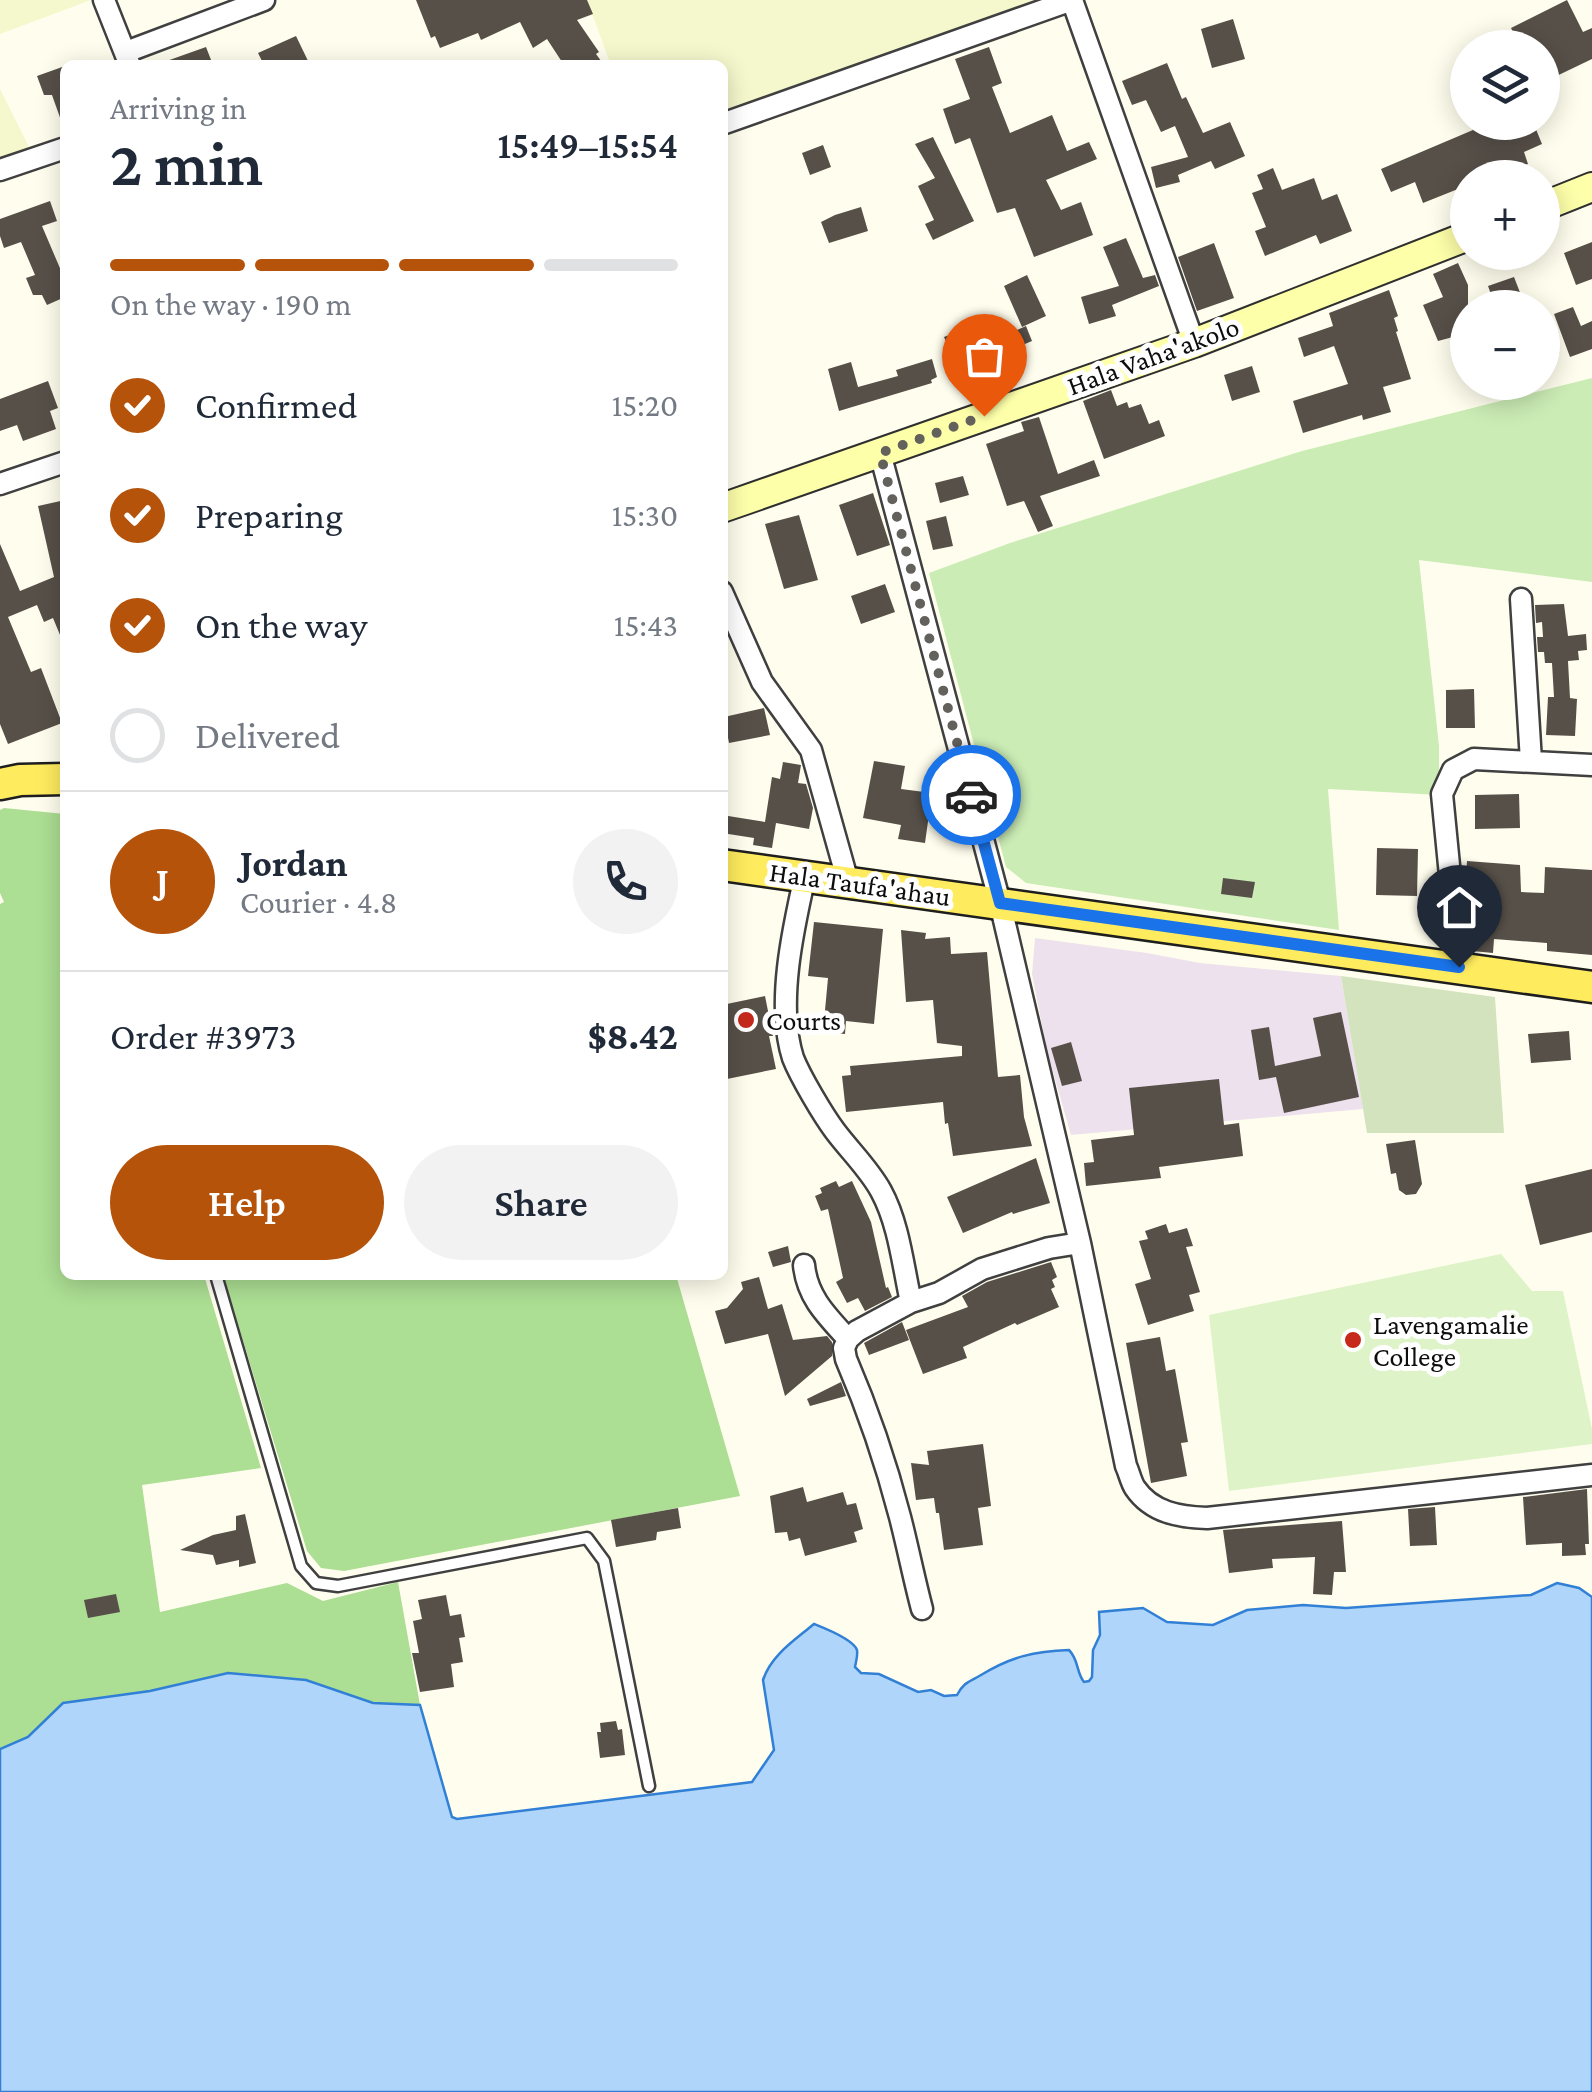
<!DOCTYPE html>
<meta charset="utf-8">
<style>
body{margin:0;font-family:"Crimson Pro",serif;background:#f2f2f3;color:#1f2937;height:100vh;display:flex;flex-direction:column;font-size:38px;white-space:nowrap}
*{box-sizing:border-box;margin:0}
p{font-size:32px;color:#747a83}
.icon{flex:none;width:55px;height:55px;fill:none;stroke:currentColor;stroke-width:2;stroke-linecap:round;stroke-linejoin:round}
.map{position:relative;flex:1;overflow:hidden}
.side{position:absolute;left:60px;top:60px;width:668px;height:1220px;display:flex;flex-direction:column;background:#fff;border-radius:15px;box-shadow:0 5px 25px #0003}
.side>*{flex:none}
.fabs{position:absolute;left:1450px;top:30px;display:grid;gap:20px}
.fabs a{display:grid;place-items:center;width:110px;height:110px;border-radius:50%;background:#fff;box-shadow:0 5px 25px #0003;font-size:50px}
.pin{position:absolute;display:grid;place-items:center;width:85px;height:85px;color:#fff;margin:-102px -42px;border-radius:50% 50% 50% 0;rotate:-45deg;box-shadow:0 0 10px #0007}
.pin .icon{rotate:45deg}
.courier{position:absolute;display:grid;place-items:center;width:100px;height:100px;margin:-50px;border:8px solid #1a73e8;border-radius:50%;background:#fff;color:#222;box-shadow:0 2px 12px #0007}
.head em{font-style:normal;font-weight:600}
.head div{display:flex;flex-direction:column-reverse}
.head{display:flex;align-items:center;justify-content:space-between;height:170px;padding:0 50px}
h1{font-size:65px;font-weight:600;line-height:75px}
.bar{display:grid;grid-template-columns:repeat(4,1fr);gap:15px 10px;align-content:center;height:120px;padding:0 50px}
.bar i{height:12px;border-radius:8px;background:#e0e1e3}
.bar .active{background:#b45309}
.bar p{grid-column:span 4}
.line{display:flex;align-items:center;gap:25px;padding:0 50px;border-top:2px solid #e0e1e3}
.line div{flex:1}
.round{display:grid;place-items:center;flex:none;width:105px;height:105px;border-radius:52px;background:#f2f2f3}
ol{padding:0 50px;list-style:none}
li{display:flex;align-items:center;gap:30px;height:110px}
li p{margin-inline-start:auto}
li .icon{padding:10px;border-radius:50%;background:#b45309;color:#fff;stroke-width:4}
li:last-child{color:#747a83}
li i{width:55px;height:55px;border:5px solid #e0e1e3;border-radius:50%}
.action{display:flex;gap:20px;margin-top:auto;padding:20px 50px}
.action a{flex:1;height:115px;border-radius:60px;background:#b45309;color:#fff;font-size:40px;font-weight:600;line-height:115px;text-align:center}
.action a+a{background:#f2f2f3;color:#1f2937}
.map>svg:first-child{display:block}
</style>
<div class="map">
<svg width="1592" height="2092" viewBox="0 0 1592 2092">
<rect width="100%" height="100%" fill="#fffeee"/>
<path fill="#ede1ed" d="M1035,938L1147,953L1200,963L1341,976L1363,1109L1071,1135L1047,1051L1032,974Z"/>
<path fill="#f5f7cc" d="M0,0H91L0,34Z
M587,0H1051L723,114L722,65H611Z
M0,89L31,151L0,161Z"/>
<path fill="#cbecb5" d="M1592,378V582L1419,560L1439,746V795L1328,789L1339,930L1026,883L1006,867L929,573L1010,543L1302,451Z"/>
<path fill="#acde93" d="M4,808L65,814V1275H204L261,1468L142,1485L160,1612L287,1583L323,1601L398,1582L420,1705L373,1703L306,1680L228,1673L150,1691L63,1703L28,1737L0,1749V904L4,902L0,893V810Z
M223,1275H676L740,1496L344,1571L321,1568L307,1551Z"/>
<path fill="#d2e3bd" d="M1341,976L1495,997L1504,1133H1367Z"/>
<path fill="#def3c7" d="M1501,1254L1532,1291H1563L1592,1429V1444L1229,1491L1209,1315Z"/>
<path fill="#afd5fa" stroke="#3180d6" stroke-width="2.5" d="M1557,1583L1579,1588L1592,1597V2092H0V1749L28,1737L63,1703L150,1691L228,1673L306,1680L373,1703L420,1705L452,1817L457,1819L752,1782L774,1750L763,1680C771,1655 795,1640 814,1624C824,1628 853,1639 857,1650C858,1656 856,1661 855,1667L861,1673L879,1674L918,1692L931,1690L944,1696L957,1695C964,1682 969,1682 981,1675C1011,1657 1034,1651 1069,1650C1079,1660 1076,1672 1084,1682L1089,1681L1092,1677L1093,1650L1100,1635L1099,1612L1143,1608L1167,1622L1213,1625L1247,1610L1303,1605L1346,1608L1531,1595Z"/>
<path fill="#575049" d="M416,0H587L593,14L577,20L599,52L596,54L604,65H564L547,39L533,48L520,22L481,40L478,33L440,48L435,36L431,38Z
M1567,0L1583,32L1592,28V59L1542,83V48H1521L1511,28Z
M1233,19L1245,59L1212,68L1201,29Z
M296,36L310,65H264L258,53Z
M206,47L213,65H161V63Z
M989,47L1002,83L992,87L1010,133L1052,115L1067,151L1089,142L1097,159L1046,180L1061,210L1081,202L1093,235L1034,257L1015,208L997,213L970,138L955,144L943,109L970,99L955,59Z
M1167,63L1182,99L1186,97L1203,133L1230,122L1245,156L1215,169L1211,161L1178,175L1180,182L1156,188L1151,167L1188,157L1175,126L1161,132L1146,100L1132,105L1122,81Z
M65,66V125L63,126L52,95H44L37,76Z
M1470,122H1533L1542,144L1524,152L1528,164L1490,178H1468V185L1423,203L1415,182L1391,192L1381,169L1473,130Z
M933,137L974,221L933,240L925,224L934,220L918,186L935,178L915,144Z
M823,145L831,167L810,175L802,153Z
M1273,168L1282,190L1314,178L1322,200L1337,194L1352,231L1320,244L1316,235L1265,256L1255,231L1266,227L1252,193L1263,189L1257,175Z
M50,201L57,221L42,226L65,280V297L47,305L42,295H33L26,278L35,275L21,242L4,248L0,236V219Z
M861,207L868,231L829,243L821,222L835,215Z
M1126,238L1143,278L1155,275L1159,286L1112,305L1116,316L1089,324L1081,297L1119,286L1103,247Z
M1592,242V279L1576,285L1564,253Z
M1214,243L1234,298L1197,311L1178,257Z
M1458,263L1468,285V333L1438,341L1423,305L1443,297L1433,274Z
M1027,275L1046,316L1022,327L1004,286Z
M1514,277L1526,308H1496L1488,286Z
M1389,290L1398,316L1394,318L1398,331L1396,332L1411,379L1383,387L1391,412L1363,420L1362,415L1303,433L1293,401L1348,384L1334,346L1304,357L1298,338L1333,326L1329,313Z
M1573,307L1581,326L1592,321V349L1570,357L1554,314Z
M973,326L981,346L1026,326L1032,341L987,360L989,366L968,375L964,365L961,367L955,351L951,352L944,337Z
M932,359L937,377L931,380L932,383L839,411L828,369L851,362L858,387L898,376L896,370Z
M1252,366L1260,392L1232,401L1224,375Z
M48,381L58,408L50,411L56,429L23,441L17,425L0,431V399Z
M1111,390L1117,406L1127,402L1129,408L1141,404L1149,424L1159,420L1165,436L1104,459L1083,401Z
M1039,417L1058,474L1094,460L1100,476L1040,496L1053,526L1038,532L1024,501L1007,506L986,444L1024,431L1021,422Z
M963,476L969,495L940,503L935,483Z
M873,493L890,545L857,556L839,505Z
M65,500V647L53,618L44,622L37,605L8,617L31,672L41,668L62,723L8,744L0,724V544L20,591L54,577L38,506Z
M799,515L818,580L784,589L765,524Z
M946,516L953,546L933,550L926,521Z
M885,584L895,612L861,624L851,596Z
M1564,604L1568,636L1586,634L1587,650L1578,651L1579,660L1568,661L1570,698L1577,699L1575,736L1546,735L1548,697H1554L1552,663H1545L1544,652H1538L1537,637H1543L1542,622L1536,623L1535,605Z
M1474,689L1475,728H1446V690Z
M764,708L770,735L729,743L724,717Z
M874,761L905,766L901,789L932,793L925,843L898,839L901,825L863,818Z
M783,762L801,765L798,783L806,784L813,808L809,829L776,823L772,848L753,845L754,838L722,833V815L765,822L772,777L780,779Z
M1519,794L1520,828L1475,829V795Z
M1377,848L1418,849L1417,896L1376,895Z
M1467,861L1520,865L1521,892L1544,893L1545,867L1592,870V955L1547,951V943L1494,939L1493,953L1472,951L1473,935L1465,890Z
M1223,878L1255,882L1252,898L1221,894Z
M814,922L883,929L874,1024L846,1021L845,1034L823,1032L828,978L808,976Z
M901,930L926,933L925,939L950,937L951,954L987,952L998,1077L1020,1075L1024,1117L1032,1146L953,1156L948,1123L945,1124L943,1102L846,1112L842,1076L851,1075L850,1066L962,1056V1046L937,1043L933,1000L906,1002Z
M765,996L773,1036H769L776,1069L722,1080V1005Z
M1341,1012L1359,1097L1284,1113L1276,1077L1259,1080L1251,1030L1269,1027L1275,1066L1321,1056L1313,1018Z
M1569,1031L1571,1060L1531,1063L1528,1034Z
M1071,1042L1082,1081L1062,1086L1051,1048Z
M1219,1079L1224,1125L1239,1123L1243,1156L1159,1167L1161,1178L1086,1186L1084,1163L1094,1162L1091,1140L1134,1135L1129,1088Z
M1415,1140L1422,1184L1416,1194L1406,1195L1399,1190L1396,1173L1391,1174L1386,1144Z
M1036,1158L1050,1203L1013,1214L1012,1212L963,1233L947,1197Z
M1592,1169V1232L1540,1245L1525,1185Z
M836,1181L839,1187L852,1181L871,1222L886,1288L888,1287L892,1297L865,1311L858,1298L847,1303L836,1282L843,1278L828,1209L821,1211L815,1196L822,1193L820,1188Z
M1166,1224L1169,1233L1187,1228L1193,1246L1186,1247L1200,1292L1189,1295L1194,1311L1148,1325L1135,1284L1151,1279L1139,1241L1148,1239L1145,1231Z
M788,1246L791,1262L773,1267L768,1252Z
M1051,1262L1057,1277L1052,1280L1055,1287L1051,1289L1059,1307L1017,1325L1015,1323L963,1347L967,1358L923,1374L906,1330L968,1307L962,1296L987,1282Z
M759,1277L768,1309L782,1304L793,1340L827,1336L832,1342V1356L785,1396L768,1334L725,1344L715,1311L727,1308L743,1289L741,1282Z
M902,1322L909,1340L869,1355L864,1343Z
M1160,1337L1166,1371L1175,1369L1188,1442L1181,1443L1187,1476L1151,1483L1126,1343Z
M841,1382L846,1396L810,1406L807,1399Z
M983,1444L991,1506L978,1508L983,1545L944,1550L939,1513H936L934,1498L916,1500L911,1463L929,1465L927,1451Z
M803,1487L807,1502L843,1492L847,1505L856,1503L863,1529L854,1532L857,1542L805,1556L800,1538L789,1541L787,1532L775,1533L770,1496Z
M1587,1489L1589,1544H1585L1586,1555L1562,1556V1543L1526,1545L1523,1497Z
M1435,1507L1437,1545L1410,1546L1408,1509Z
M678,1508L681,1528L657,1532L656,1540L616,1547L611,1520Z
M245,1514L256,1563L239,1567V1560L216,1565L213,1555L180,1550L213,1535L236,1530V1516Z
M1342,1521L1346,1572H1334L1332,1595L1313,1594L1315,1557L1272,1559L1273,1568L1229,1573L1223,1530Z
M116,1594L120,1612L88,1618L84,1600Z
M446,1595L450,1616L461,1614L465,1637L459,1638L463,1662L451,1664L454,1687L420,1692L412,1653H419L413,1621L422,1619L418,1600Z
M616,1721L618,1730L622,1729L625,1755L600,1758L597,1732H601L600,1723Z"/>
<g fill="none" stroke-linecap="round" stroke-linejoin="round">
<defs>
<path id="service" d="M216,1275L301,1566L316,1583L338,1586L587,1538L604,1561L649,1786"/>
<path id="minor" d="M104,0L129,63
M1072,0L1194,343
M126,52L264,0
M722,124L1072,0
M0,170L65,148
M880,453L1000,903L1080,1243L1126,1466C1129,1472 1131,1482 1135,1488C1152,1513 1180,1517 1207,1518L1592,1475
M0,484L65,462
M722,592L762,682L811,750L848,882
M1521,599L1531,761
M805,876C793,929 776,1005 793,1058C800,1076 823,1115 835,1131C850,1151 869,1169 881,1191C899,1224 903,1266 911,1302
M1459,967L1442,794L1453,770L1474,759L1592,765
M804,1265C807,1297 827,1316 848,1339
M922,1609C914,1579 908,1548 900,1517C886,1463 868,1410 846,1359L844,1348L848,1339L857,1331L911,1302L939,1293L982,1269L1049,1248L1080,1243"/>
<path id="secondary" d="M1542,207L1592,187
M722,508L1194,343L1468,236"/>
<path id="primary" d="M0,784L20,780L65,779
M722,865L1592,987"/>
</defs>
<use href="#service" stroke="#404040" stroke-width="15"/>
<use href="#minor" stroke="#404040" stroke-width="25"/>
<use href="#secondary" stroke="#2f2f2f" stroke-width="32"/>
<use href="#primary" stroke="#1e1e1e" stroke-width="35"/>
<use href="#service" stroke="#fff" stroke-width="10"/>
<use href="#minor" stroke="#fff" stroke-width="20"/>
<use href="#secondary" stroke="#feffa9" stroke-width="28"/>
<use href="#primary" stroke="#ffeb5e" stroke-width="30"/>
</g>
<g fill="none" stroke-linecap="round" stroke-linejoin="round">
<path stroke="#62615c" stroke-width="10" stroke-dasharray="0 18" d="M971,795L880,453L984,416"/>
<path stroke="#1a73e8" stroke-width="12" d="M971,795L1000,903L1459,967"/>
</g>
<g fill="#c6291c" stroke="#fff" stroke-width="4">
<circle cx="746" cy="1020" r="10"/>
<circle cx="1353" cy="1340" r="10"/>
</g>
<g text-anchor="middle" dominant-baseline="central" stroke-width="10" stroke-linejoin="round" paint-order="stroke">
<g font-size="28" fill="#0d0d0d" stroke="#fff">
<text transform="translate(1153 356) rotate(-20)">Hala Vaha'akolo</text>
<text transform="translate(860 884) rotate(8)">Hala Taufa'ahau</text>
</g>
<g font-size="28" fill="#0d0d0d" stroke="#fff" text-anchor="start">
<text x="766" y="1020">Courts</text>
<text x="1373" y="1324">Lavengamalie<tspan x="1373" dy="32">College</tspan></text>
</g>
</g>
</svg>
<div class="fabs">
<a><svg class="icon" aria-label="layers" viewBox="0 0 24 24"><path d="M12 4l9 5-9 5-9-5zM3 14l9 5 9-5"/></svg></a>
<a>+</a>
<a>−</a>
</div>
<div class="pin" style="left:984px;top:416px;background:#ea580c"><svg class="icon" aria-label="bag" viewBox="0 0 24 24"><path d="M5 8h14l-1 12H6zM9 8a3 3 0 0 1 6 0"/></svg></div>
<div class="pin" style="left:1459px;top:967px;background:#1f2937"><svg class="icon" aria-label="home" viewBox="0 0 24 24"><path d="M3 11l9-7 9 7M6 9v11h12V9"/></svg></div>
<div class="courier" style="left:971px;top:795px"><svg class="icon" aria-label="car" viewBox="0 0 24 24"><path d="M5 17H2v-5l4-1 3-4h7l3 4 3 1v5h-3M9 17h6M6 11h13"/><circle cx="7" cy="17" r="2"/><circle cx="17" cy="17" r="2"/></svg></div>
<section class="side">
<div class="head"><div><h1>2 min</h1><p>Arriving in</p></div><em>15:49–15:54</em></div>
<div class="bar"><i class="active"></i><i class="active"></i><i class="active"></i><i></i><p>On the way · 190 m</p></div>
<ol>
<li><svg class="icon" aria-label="check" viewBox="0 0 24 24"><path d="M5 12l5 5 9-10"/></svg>Confirmed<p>15:20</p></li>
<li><svg class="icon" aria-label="check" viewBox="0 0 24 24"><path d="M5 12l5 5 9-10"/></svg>Preparing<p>15:30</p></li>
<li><svg class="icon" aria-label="check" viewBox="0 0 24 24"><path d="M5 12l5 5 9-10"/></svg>On the way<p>15:43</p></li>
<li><i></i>Delivered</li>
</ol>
<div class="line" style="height:180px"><b class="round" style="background:#b45309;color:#fff">J</b><div><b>Jordan</b><p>Courier · 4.8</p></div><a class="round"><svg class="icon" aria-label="phone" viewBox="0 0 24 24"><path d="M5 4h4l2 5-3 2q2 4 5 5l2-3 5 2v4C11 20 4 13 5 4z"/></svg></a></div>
<div class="line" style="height:130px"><div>Order #3973</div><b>$8.42</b></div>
<div class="action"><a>Help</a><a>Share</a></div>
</section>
</div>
